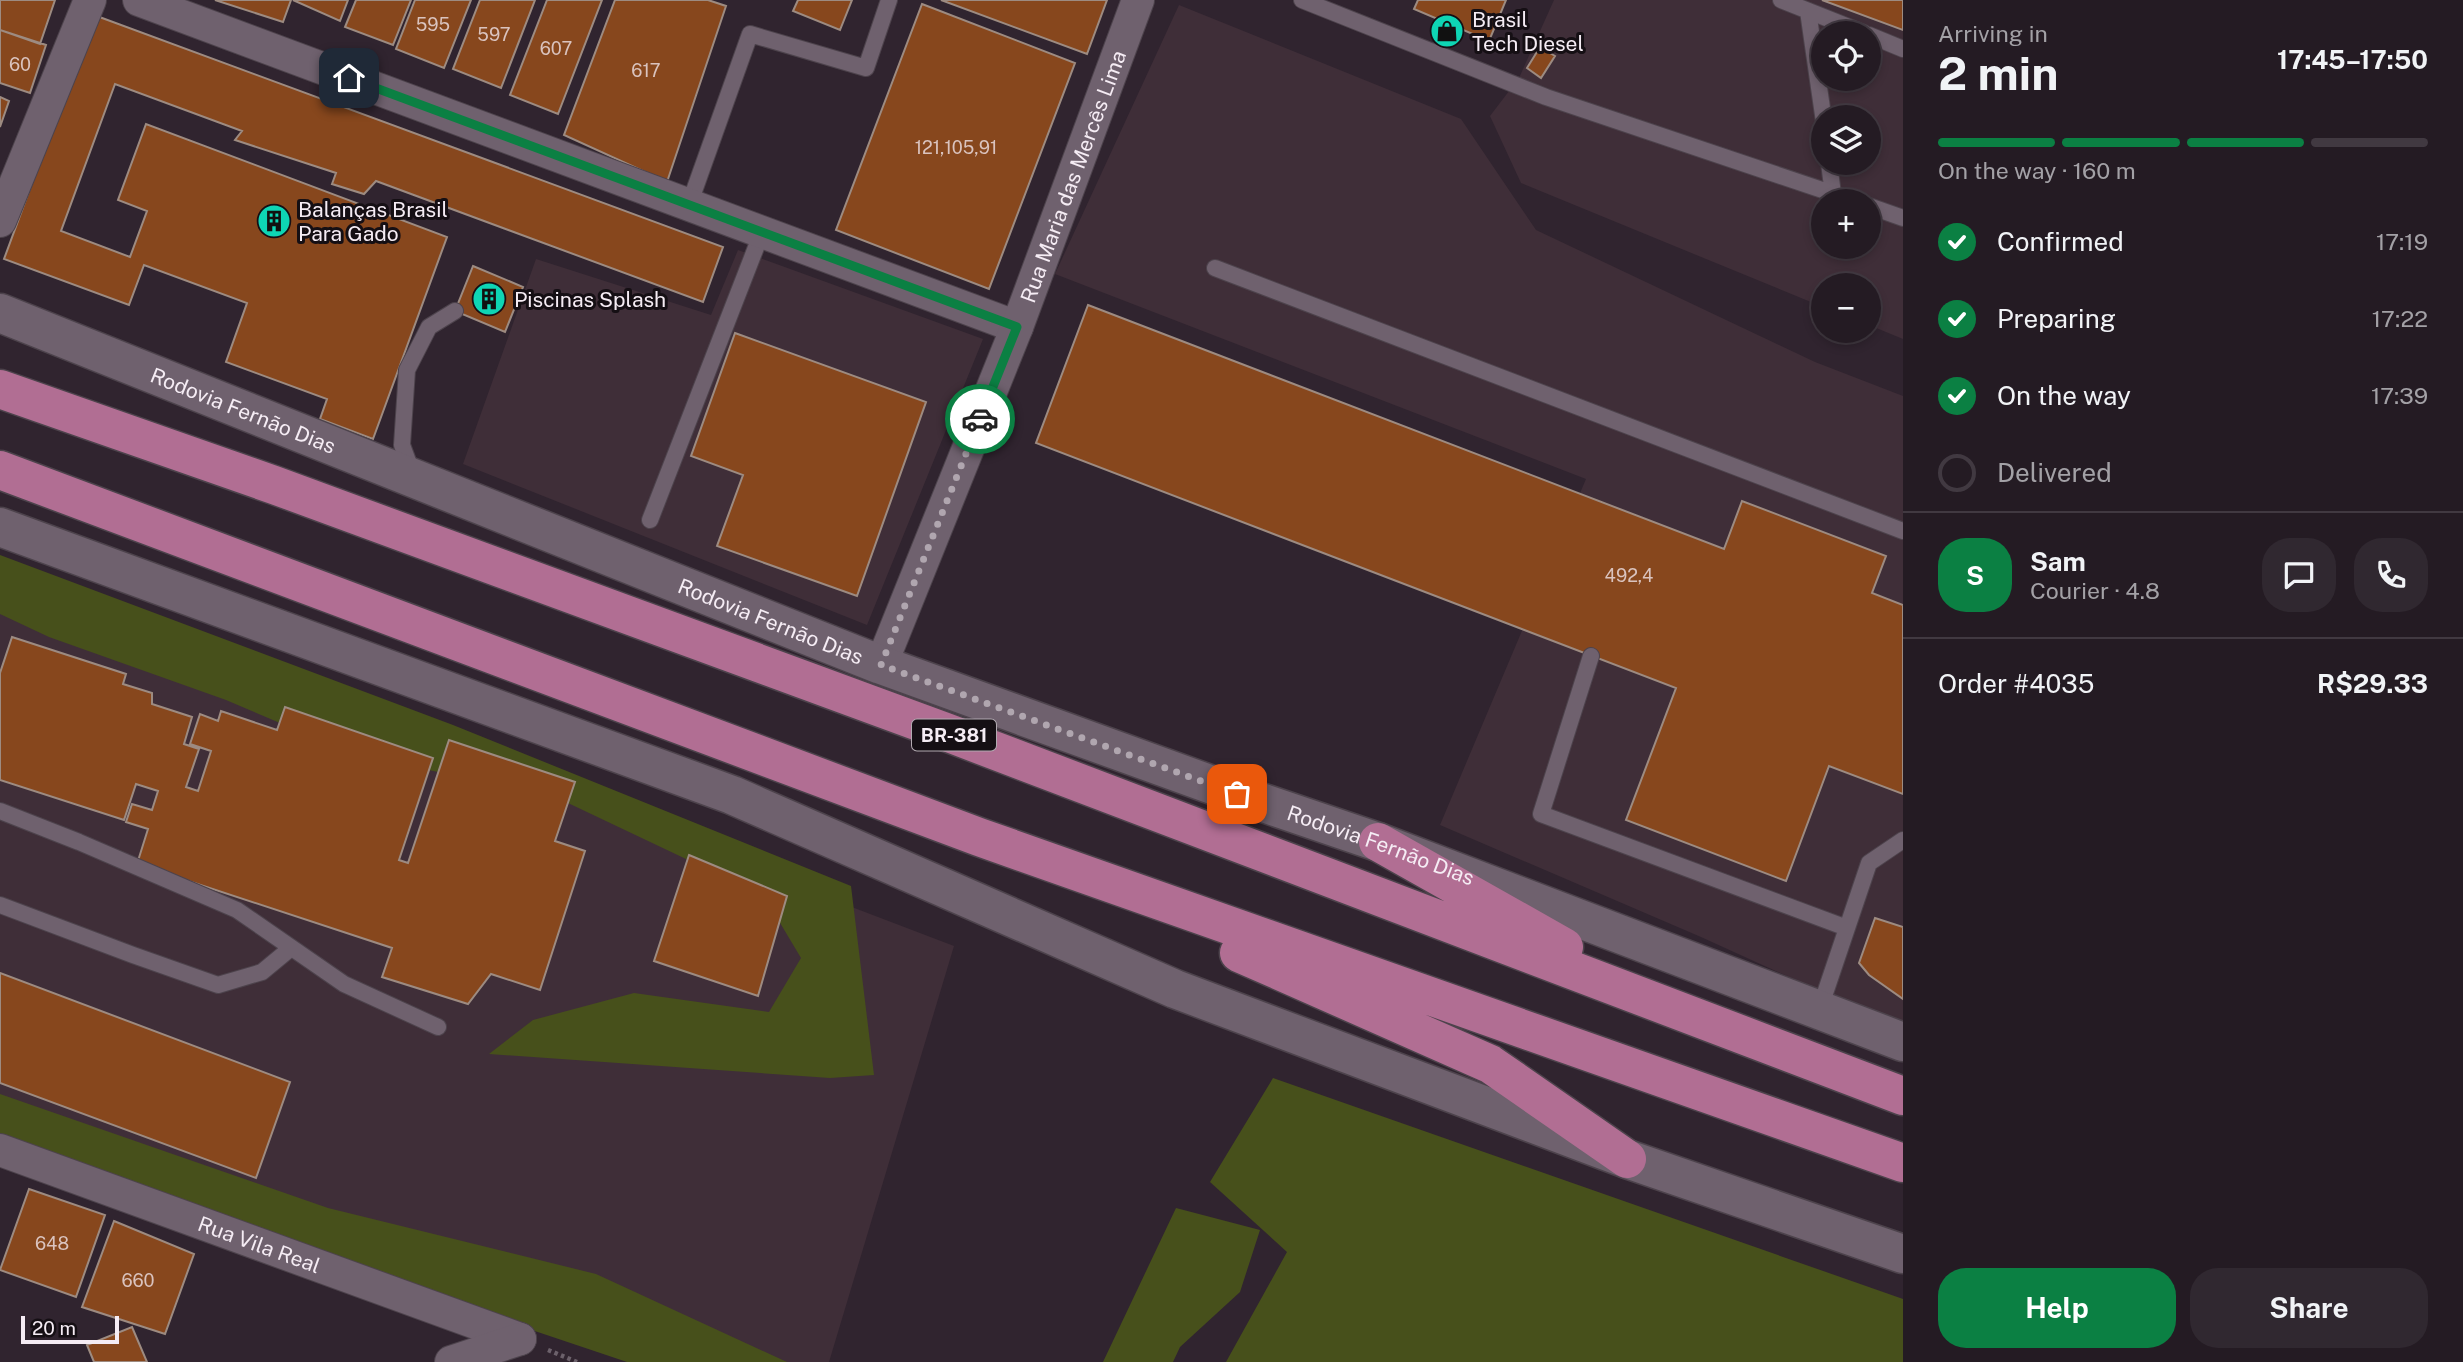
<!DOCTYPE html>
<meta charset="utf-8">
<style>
body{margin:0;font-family:"Public Sans",sans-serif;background:#302830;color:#f1f3f6;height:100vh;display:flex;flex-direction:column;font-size:26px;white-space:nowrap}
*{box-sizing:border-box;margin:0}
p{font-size:23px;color:#a3a1a6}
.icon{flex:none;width:38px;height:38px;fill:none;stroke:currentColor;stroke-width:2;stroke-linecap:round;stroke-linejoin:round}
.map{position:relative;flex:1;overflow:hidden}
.panel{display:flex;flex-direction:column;background:#241b23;width:560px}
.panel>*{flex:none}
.buttons{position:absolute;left:1811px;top:21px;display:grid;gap:14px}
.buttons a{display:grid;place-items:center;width:70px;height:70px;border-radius:50%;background:#241b23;box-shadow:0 4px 10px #0003,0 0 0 2px #413941;font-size:35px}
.scale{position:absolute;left:21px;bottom:18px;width:98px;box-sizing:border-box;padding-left:7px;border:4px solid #f5ecf4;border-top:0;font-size:19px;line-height:24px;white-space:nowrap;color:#f5ecf4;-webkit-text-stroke:5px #150f14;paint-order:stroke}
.pin{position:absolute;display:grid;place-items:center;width:60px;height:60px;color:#fff;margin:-30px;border-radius:14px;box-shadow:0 4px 10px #0006}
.courier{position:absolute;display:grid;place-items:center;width:70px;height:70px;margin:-35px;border:5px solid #0b8043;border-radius:50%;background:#fff;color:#222;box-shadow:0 2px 9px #0007}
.head em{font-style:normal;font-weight:700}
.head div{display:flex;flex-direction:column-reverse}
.head{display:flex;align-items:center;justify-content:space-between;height:119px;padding:0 35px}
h1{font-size:46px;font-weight:700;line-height:52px}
.bar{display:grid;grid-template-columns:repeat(4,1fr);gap:10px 7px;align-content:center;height:84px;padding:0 35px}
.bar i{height:9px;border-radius:5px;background:#413941}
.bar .active{background:#0b8043}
.bar p{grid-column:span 4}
.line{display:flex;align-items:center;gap:18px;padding:0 35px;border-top:2px solid #413941}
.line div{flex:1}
.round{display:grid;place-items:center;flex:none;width:74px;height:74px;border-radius:28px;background:#302830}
ol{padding:0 35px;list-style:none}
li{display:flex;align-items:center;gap:21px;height:77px}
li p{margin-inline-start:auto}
li .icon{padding:7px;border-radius:50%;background:#0b8043;color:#fff;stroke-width:4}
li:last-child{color:#a3a1a6}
li i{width:38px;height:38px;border:4px solid #413941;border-radius:50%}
.action{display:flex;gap:14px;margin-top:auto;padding:14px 35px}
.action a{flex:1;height:80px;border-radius:28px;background:#0b8043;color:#fff;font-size:28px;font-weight:700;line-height:80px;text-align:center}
.action a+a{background:#302830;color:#f1f3f6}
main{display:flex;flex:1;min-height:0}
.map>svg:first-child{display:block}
</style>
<main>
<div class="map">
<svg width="1903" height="1362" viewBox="0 0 1903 1362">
<rect width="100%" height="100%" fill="#30242f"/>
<path fill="#3f2e38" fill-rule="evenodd" d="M1554,0H1903V339L1869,325V285H1824L1823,307L1521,183L1490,116L1519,78ZM1824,33H1869V79H1824ZM1824,117H1869V163H1824ZM1824,201H1869V247H1824Z
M1179,5L1461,119L1536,230L1815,362L1903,396V1029L1701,937L1440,825L1586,479L1055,274Z
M738,250L983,339L867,625L463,464L536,259L711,315Z
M0,582L954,946L829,1362H702L0,1121Z"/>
<path fill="#47501b" d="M0,555L453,725L851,886L874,1075L830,1078L489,1054L533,1020L634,993L769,1012L801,958L764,896L549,794L358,756L226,700L49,637L0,614Z
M1273,1078L1903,1299V1362H1226L1287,1252L1210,1182Z
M0,1094L328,1208L596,1274L787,1362H627L225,1227L0,1147Z
M1176,1208L1260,1230L1240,1292L1180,1347L1173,1362H1103Z"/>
<path fill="#87471d" stroke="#9d8b81" stroke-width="2" d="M0,0H55L40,44L0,30Z
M215,0H291L283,22Z
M293,0H348L340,21Z
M356,0H411L393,45L345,27Z
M415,0H471L444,68L396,49Z
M480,0H535L501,88L453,69Z
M547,0H602L558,114L510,95Z
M615,0H708L726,6L667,182L564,135Z
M798,0H852L840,30L793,11Z
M941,0H1107L1087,54Z
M1418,0H1506L1489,41L1414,9Z
M1822,0H1903V30Z
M922,4L1075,63L989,289L836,230Z
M94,15L723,247L703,302L376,181L364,194L332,184L336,173L235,140L242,131L115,84L61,231L130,257L147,211L118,200L146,124L447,237L373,439L320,419L327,399L226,362L247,303L144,265L129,305L4,259Z
M0,30L46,45L30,93L0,83Z
M1540,47L1555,56L1541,78L1527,68Z
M0,97L9,101L0,127Z
M473,266L523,287L505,332L455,311Z
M1088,305L1724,549L1742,501L1886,556L1872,593L1903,605V794L1829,766L1786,881L1626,820L1676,688L1036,443Z
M735,333L926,402L857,596L717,546L743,475L691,456Z
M12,637L126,674L123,684L152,693V704L192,717L184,744L199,749L186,787L198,791L211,751L190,744L200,714L218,721L221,711L277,730L285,707L433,758L399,860L408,863L449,740L575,782L555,841L585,851L540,990L491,974L468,1004L382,977L392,948L137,864L148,829L126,822L132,804L152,810L158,791L136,784L124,820L0,780V673Z
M689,855L787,896L758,996L654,961Z
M1875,918L1903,927V999L1869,975L1859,963Z
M0,973L290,1082L256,1178L0,1083Z
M29,1189L105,1215L76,1297L0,1270Z
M114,1221L194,1254L165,1334L82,1307Z
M132,1327L147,1362H94L87,1345Z"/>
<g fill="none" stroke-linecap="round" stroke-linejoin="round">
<defs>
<path id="lane" d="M1302,0L1546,97L1855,201
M1781,0L1864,33
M1808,11L1824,122
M1869,35L1903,49
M1829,163L1833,194
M689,205L750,34L866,68L889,0
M1869,206L1903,218
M1215,268L1903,531
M412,472L402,445L407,370L429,327L455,311
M650,520L762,232
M1591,656L1541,814L1847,928
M0,811L79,842L237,910L344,984L438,1027
M0,905L133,955L218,985L262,972L291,948
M1819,1011L1869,863L1903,840"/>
<g id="street">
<path d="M139,0L1017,327"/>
<path d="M0,221L90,0"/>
<path id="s1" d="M881,665L1017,327L1138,0"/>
<path id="s2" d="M0,1150L520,1339"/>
<path d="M451,1362L520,1339"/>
</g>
<g id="secondary">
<path id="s3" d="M0,313L881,665L1237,794L1378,842L1903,1042"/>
<path d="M0,527L732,795L1175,989L1627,1159L1903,1254"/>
</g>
<path id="highway" d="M0,389L274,485L946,732L1903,1096
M0,470L979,837L1903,1163
M1378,842L1564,947
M1239,953L1490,1064L1627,1159"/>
</defs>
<use href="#lane" stroke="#4d434c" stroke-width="18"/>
<use href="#street" stroke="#4d434c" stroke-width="34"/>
<use href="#secondary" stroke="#4d434c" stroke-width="41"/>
<use href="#highway" stroke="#4d434c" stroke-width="41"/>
<path stroke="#6c616b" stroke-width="4.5" stroke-dasharray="3.5 3.5" stroke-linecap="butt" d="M548,1350L577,1362"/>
<use href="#lane" stroke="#6f616e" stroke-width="16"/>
<use href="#street" stroke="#6f616e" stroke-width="32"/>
<use href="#secondary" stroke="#6f616e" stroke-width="38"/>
<use href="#highway" stroke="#b16e93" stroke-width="38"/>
</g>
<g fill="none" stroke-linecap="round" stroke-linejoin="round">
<path stroke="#b0a6af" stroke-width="7" stroke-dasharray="0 12.6" d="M980,419L881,665L1237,794"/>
<path stroke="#0b8043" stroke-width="9" d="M349,78L1017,327L980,419"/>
</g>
<defs>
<symbol id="shop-disc" viewBox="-11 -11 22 22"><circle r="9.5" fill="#0ed5b4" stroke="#150f14"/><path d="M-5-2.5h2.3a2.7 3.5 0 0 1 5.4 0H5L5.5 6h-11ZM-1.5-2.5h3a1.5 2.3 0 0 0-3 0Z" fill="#111"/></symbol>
<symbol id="building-disc" viewBox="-11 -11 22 22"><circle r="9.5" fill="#0ed5b4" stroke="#150f14"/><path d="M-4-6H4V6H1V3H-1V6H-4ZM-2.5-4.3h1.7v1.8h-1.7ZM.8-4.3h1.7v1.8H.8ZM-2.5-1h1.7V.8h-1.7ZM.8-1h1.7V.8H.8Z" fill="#111"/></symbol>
</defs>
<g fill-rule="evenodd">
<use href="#shop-disc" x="1428" y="12" width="38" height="38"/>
<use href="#building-disc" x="255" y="202" width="38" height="38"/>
<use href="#building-disc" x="470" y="280" width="38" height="38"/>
</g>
<g text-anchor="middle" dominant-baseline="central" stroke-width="6" stroke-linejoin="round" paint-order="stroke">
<g font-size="18" fill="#dac3be">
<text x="433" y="24">595</text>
<text x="494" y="34">597</text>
<text x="556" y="48">607</text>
<text x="20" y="64">60</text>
<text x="646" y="70">617</text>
<text x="956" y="147">121,105,91</text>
<text x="1629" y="575">492,4</text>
<text x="52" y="1243">648</text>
<text x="138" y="1280">660</text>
</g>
<rect fill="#150f14" stroke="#b2aab1" stroke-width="2" x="912" y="719.5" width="84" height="31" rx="5"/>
<g font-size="19" font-weight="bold" fill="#f5ecf4">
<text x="954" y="735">BR-381</text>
</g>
<g font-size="21" fill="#f5ecf4" stroke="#150f14" text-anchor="start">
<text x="1472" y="19">Brasil<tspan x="1472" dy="24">Tech Diesel</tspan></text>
<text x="298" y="209">Balanças Brasil<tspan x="298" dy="24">Para Gado</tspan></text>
<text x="514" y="299">Piscinas Splash</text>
</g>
<g font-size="21" fill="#f5ecf4" stroke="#150f14">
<text stroke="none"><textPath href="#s1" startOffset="525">Rua Maria das Mercês Lima</textPath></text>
<text stroke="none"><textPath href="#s3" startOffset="262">Rodovia Fernão Dias</textPath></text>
<text stroke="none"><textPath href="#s3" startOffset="830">Rodovia Fernão Dias</textPath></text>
<text stroke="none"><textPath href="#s3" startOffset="1480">Rodovia Fernão Dias</textPath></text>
<text stroke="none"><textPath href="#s2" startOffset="276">Rua Vila Real</textPath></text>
</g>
</g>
</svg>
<div class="buttons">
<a><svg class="icon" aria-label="locate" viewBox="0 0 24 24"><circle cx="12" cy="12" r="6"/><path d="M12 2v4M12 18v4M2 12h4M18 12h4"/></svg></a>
<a><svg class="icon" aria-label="layers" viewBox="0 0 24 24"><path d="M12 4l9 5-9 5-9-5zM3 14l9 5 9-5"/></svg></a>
<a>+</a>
<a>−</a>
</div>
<div class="scale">20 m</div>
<div class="pin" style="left:1237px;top:794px;background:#ea580c"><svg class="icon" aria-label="bag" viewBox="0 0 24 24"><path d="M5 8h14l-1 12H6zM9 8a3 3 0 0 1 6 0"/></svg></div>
<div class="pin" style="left:349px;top:78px;background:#1f2937"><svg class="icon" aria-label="home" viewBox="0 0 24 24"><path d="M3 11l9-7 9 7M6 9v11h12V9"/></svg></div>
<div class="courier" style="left:980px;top:419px"><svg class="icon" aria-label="car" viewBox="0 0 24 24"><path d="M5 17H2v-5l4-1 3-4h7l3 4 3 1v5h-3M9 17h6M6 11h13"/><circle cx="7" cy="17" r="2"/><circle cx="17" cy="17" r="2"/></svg></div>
</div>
<section class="panel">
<div class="head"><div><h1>2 min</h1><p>Arriving in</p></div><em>17:45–17:50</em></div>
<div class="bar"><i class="active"></i><i class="active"></i><i class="active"></i><i></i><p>On the way · 160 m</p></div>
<ol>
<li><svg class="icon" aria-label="check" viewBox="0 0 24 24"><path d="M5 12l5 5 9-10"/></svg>Confirmed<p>17:19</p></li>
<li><svg class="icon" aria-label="check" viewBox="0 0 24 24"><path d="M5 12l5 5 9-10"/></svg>Preparing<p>17:22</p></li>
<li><svg class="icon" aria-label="check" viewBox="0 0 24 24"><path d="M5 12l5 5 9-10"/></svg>On the way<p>17:39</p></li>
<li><i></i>Delivered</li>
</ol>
<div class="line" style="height:126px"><b class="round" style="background:#0b8043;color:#fff">S</b><div><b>Sam</b><p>Courier · 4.8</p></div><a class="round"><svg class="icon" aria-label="chat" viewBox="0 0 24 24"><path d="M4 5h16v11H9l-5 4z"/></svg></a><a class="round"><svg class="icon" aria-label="phone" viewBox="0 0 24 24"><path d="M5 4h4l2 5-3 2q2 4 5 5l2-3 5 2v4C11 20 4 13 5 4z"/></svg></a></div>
<div class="line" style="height:91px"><div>Order #4035</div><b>R$29.33</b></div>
<div class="action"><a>Help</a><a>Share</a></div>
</section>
</main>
